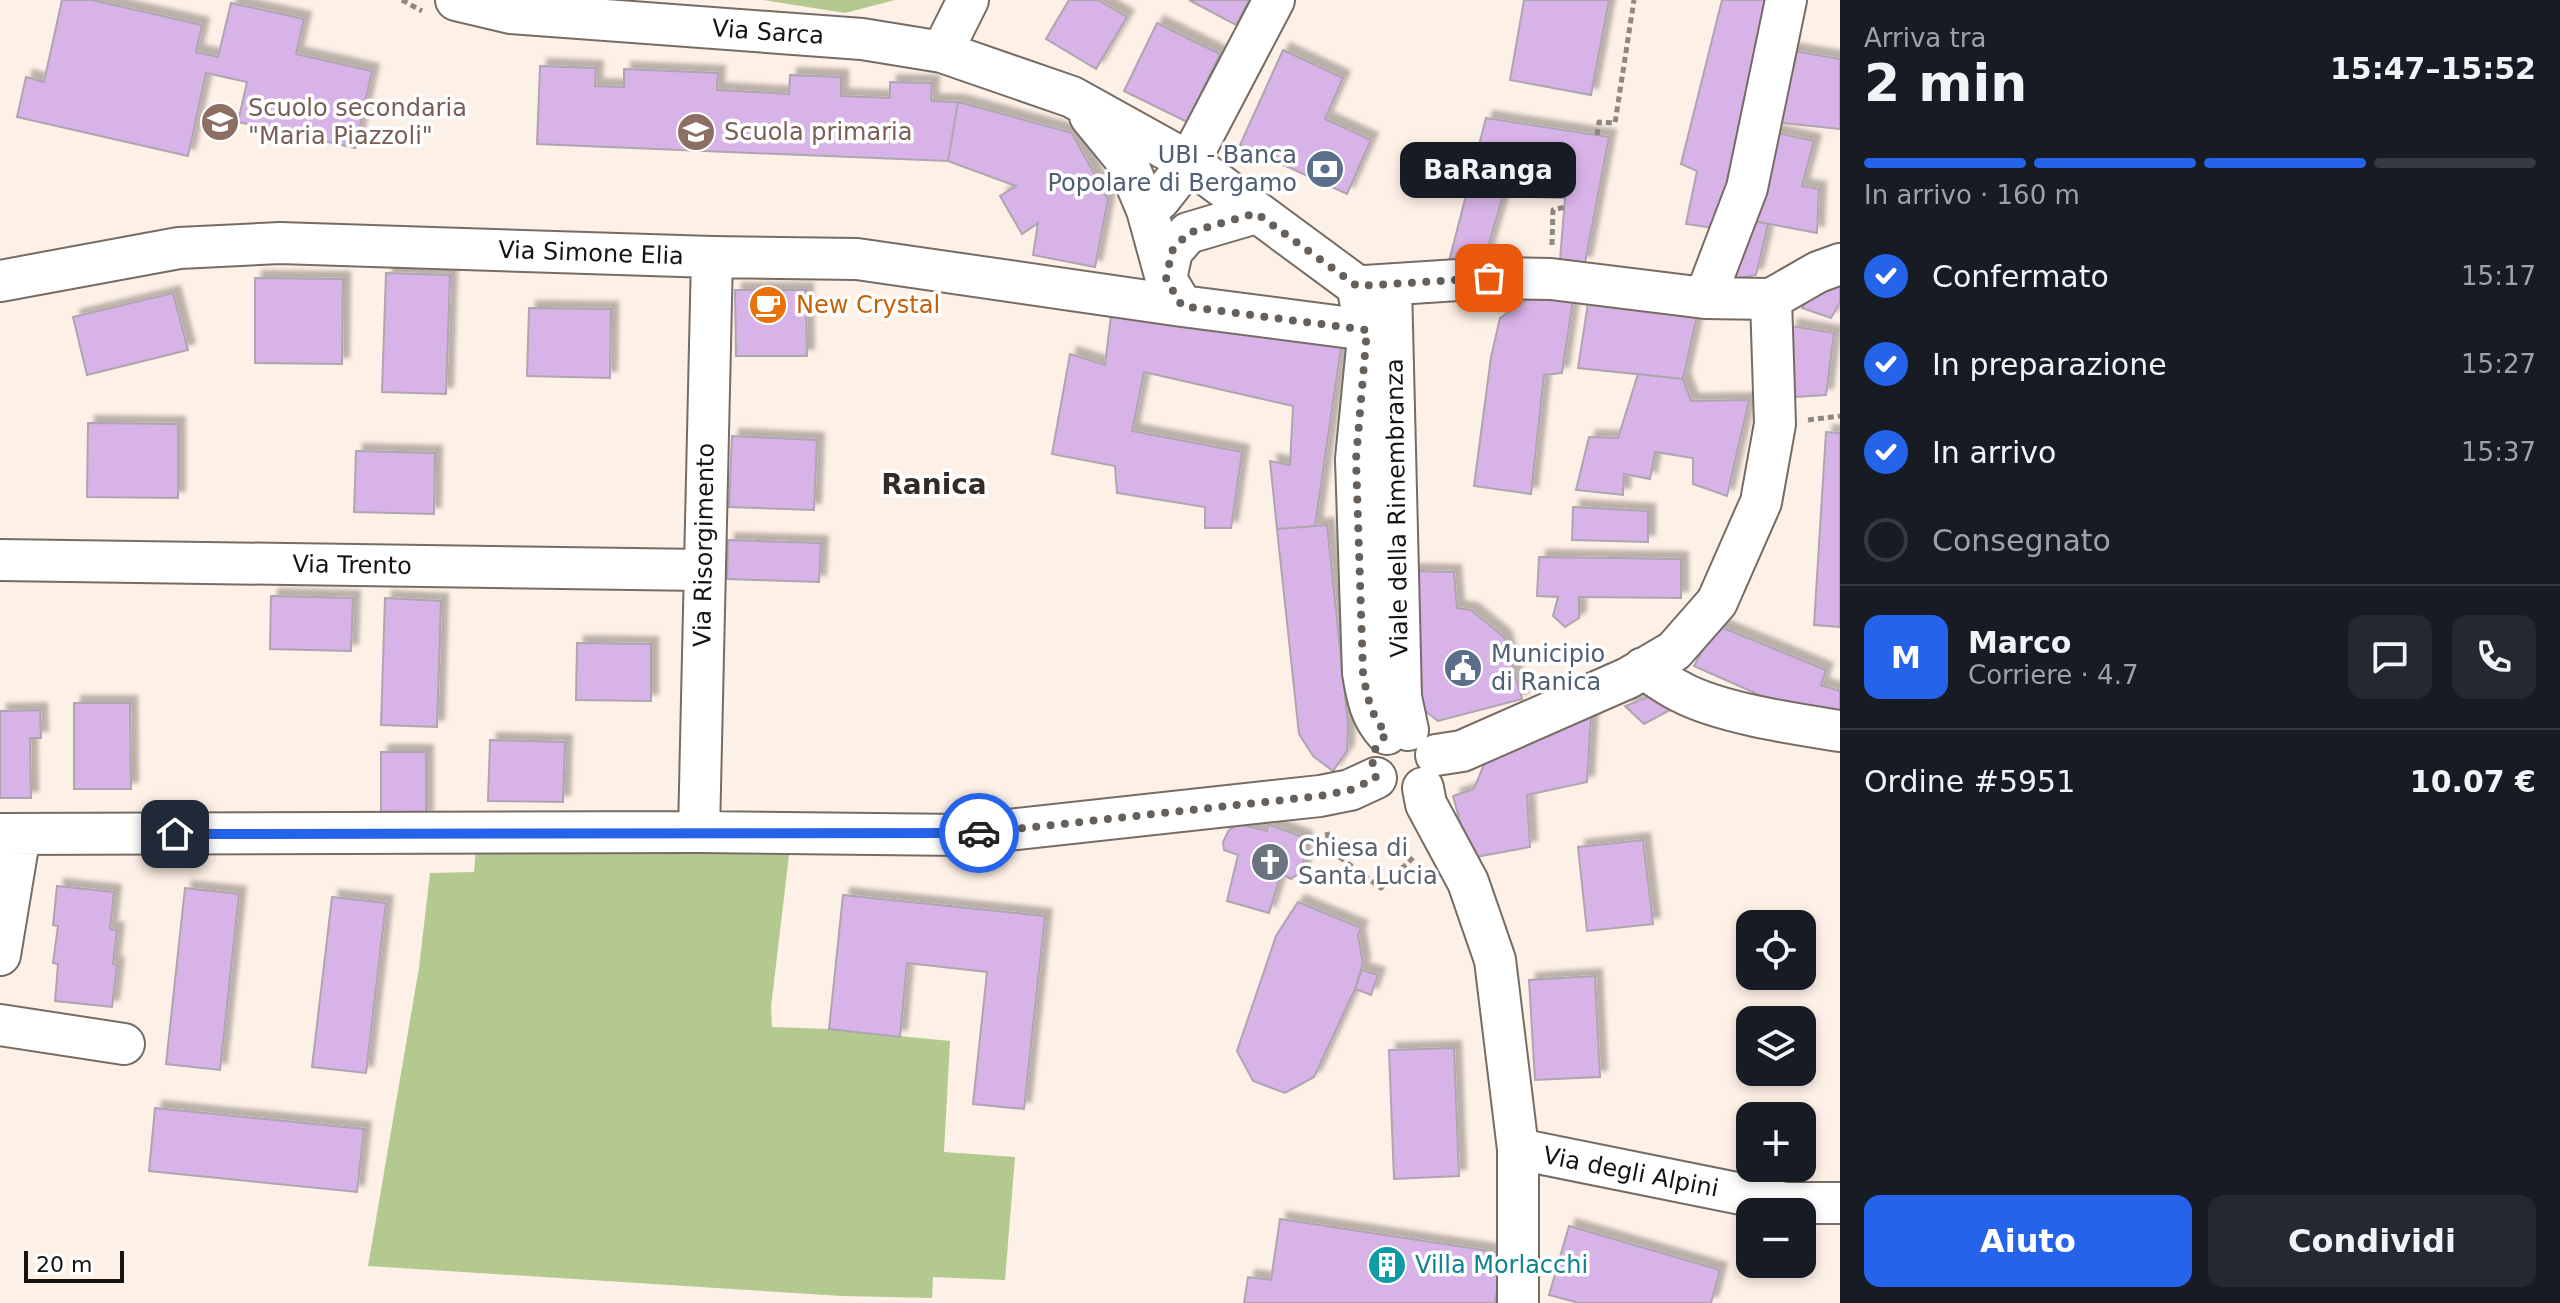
<!DOCTYPE html>
<html lang="it">
<meta charset="utf-8">
<style>
body{margin:0;font-family:"DejaVu Sans",sans-serif;background:#242831;color:#f1f3f6;height:100vh;display:flex;flex-direction:column;font-size:30px;white-space:nowrap}
*{box-sizing:border-box;margin:0}
p{font-size:26px;color:#9ea1a6}
.icon{flex:none;width:44px;height:44px;fill:none;stroke:currentColor;stroke-width:2;stroke-linecap:round;stroke-linejoin:round}
.map{position:relative;flex:1;overflow:hidden}
.side{display:flex;flex-direction:column;background:#171b24;width:720px}
.side>*{flex:none}
.buttons{position:absolute;left:1736px;top:910px;display:grid;gap:16px}
.buttons a{display:grid;place-items:center;width:80px;height:80px;border-radius:16px;background:#171b24;box-shadow:0 4px 12px #0003;font-size:40px}
.scale{position:absolute;left:24px;bottom:20px;width:100px;box-sizing:border-box;padding-left:8px;border:4px solid #16120f;border-top:0;font-size:22px;line-height:28px;white-space:nowrap;color:#16120f;-webkit-text-stroke:6px #fff;paint-order:stroke}
.pin{position:absolute;display:grid;place-items:center;width:68px;height:68px;color:#fff;margin:-34px;border-radius:16px;box-shadow:0 4px 12px #0006}
.courier{position:absolute;display:grid;place-items:center;width:80px;height:80px;margin:-40px;border:6px solid #2563eb;border-radius:50%;background:#fff;color:#222;box-shadow:0 2px 10px #0007}
.bubble{position:absolute;height:56px;border-radius:16px;background:#171b24;box-shadow:0 4px 12px #0003;font-size:26px;font-weight:700;line-height:56px;text-align:center}
.overview em{font-style:normal;font-weight:700}
.overview div{display:flex;flex-direction:column-reverse}
.overview{display:flex;align-items:center;justify-content:space-between;height:136px;padding:0 24px}
h1{font-size:52px;font-weight:700;line-height:60px}
.bar{display:grid;grid-template-columns:repeat(4,1fr);gap:12px 8px;align-content:center;height:96px;padding:0 24px}
.bar i{height:10px;border-radius:6px;background:#363941}
.bar .active{background:#2563eb}
.bar p{grid-column:span 4}
.line{display:flex;align-items:center;gap:20px;padding:0 24px;border-top:2px solid #363941}
.line div{flex:1}
.round{display:grid;place-items:center;flex:none;width:84px;height:84px;border-radius:16px;background:#242831}
ol{padding:0 24px;list-style:none}
li{display:flex;align-items:center;gap:24px;height:88px}
li p{margin-inline-start:auto}
li .icon{padding:8px;border-radius:50%;background:#2563eb;color:#fff;stroke-width:4}
li:last-child{color:#9ea1a6}
li i{width:44px;height:44px;border:4px solid #363941;border-radius:50%}
.primary-button{display:flex;gap:16px;margin-top:auto;padding:16px 24px}
.primary-button a{flex:1;height:92px;border-radius:16px;background:#2563eb;color:#fff;font-size:32px;font-weight:700;line-height:92px;text-align:center}
.primary-button a+a{background:#242831;color:#f1f3f6}
main{display:flex;flex:1;min-height:0}
.map>svg:first-child{display:block}
</style>
<main>
<div class="map">
<svg width="1840" height="1303" viewBox="0 0 1840 1303">
<defs>
<filter id="shadow"><feDropShadow dx="7" dy="-7" stdDeviation="2" flood-color="#0004"/></filter>
</defs>
<rect width="100%" height="100%" fill="#fdf0e6"/>
<path fill="#b4c990" d="M763,0H895L845,13Z
M476,849L789,855L771,1007L772,1027L829,1029L950,1041L944,1152L1015,1157L1005,1280L933,1277L932,1298L842,1296L368,1266L419,968L430,873L474,872Z"/>
<path fill="#d8b3e7" stroke="#ada5b0" stroke-width="2" filter="url(#shadow)" d="M62,0H92L202,25L196,52L218,57L231,3L304,19L296,54L372,71L355,148L238,122L247,82L206,73L188,156L17,117L26,77L44,82Z
M1069,0H1098L1127,17L1096,69L1046,39Z
M1189,0H1249L1236,25Z
M1524,0H1609L1591,95L1510,80Z
M1722,0H1784L1727,230L1686,224L1697,171L1681,164Z
M1157,23L1220,54L1187,122L1124,91Z
M1782,49L1840,59V129L1764,121Z
M1283,50L1343,78L1325,119L1371,140L1347,194L1240,145Z
M540,66L596,68L595,86L624,87V69L718,73L717,90L789,94L790,75L841,77V96L890,98V82L932,83L931,101L958,102L948,161L537,144Z
M958,102L1072,133L1108,199L1095,267L1033,255L1038,223L1022,234L1000,196L1016,186L948,161Z
M1486,118L1609,137L1585,263L1560,260L1565,198L1503,196L1483,264L1447,269Z
M1764,130L1814,141L1802,186L1819,189L1817,233L1738,218Z
M1738,218L1768,224L1756,275L1724,281Z
M1840,267V302L1831,318L1802,308L1825,272Z
M386,273L450,275L446,394L382,392Z
M255,278L343,279L342,364L255,363Z
M735,290H806L807,356H736Z
M173,293L188,350L87,375L73,317Z
M1527,300H1573L1562,373L1544,375L1531,494L1474,486L1491,357L1500,318Z
M1588,303L1697,316L1683,379L1578,368Z
M1112,307L1342,341L1315,526L1277,529L1270,461L1290,465L1293,406L1144,372L1132,431L1242,452L1231,528H1205V507L1117,493L1115,466L1052,454L1070,354L1105,365Z
M529,308L611,309L610,378L527,376Z
M1791,326L1834,333L1826,395L1779,398Z
M1638,374L1683,379L1691,401L1749,400L1727,496L1693,484V458L1655,452L1650,479L1624,474L1623,495L1576,490L1589,437L1618,438Z
M88,423L178,424V498L87,497Z
M1826,432L1840,433V627L1814,625Z
M732,436L817,440L814,510L729,507Z
M356,451L435,453L434,514L354,512Z
M1573,507L1648,511V542L1572,540Z
M1327,525L1348,724L1347,751L1333,771L1313,756L1299,734L1277,529Z
M728,540L821,543L819,582L727,579Z
M1539,557L1681,559V598L1579,597V618L1565,627L1553,616L1558,597L1537,596Z
M1411,571L1454,572L1457,608L1471,610L1504,637L1522,699L1438,721L1415,703Z
M271,596L353,598L351,651L270,649Z
M385,598L441,601L437,727L381,725Z
M1716,625L1826,670L1821,685L1840,691V721L1773,701L1694,666Z
M577,643L651,644V701L576,700Z
M1664,691L1683,703L1644,724L1625,706Z
M74,703H130L131,789H74Z
M40,710L41,738H30L31,798H0V711Z
M1591,716L1587,782L1527,795L1530,847L1470,858L1453,796L1474,789L1491,747L1547,726Z
M490,740L565,742L563,802L488,801Z
M381,752H426V818H381Z
M1239,824L1267,831L1268,824L1305,838L1303,870L1291,879L1281,874L1269,913L1227,901L1238,855L1224,850L1223,842L1229,830Z
M1643,840L1653,924L1587,931L1578,847Z
M57,886L114,892L110,929L117,930L113,964L117,965L112,1007L55,1001L58,964L53,963L58,926L53,925Z
M185,888L239,894L220,1070L166,1064Z
M843,895L1045,916L1024,1109L973,1104L987,972L907,963L900,1037L829,1029Z
M332,897L386,903L366,1073L312,1067Z
M1298,902L1361,928L1358,935L1363,963L1355,989L1314,1077L1285,1093L1253,1081L1237,1051L1276,936Z
M1362,970L1378,975L1371,995L1355,989Z
M1595,976L1600,1077L1535,1080L1529,980Z
M1454,1048L1459,1176L1394,1179L1389,1050Z
M155,1108L364,1129L357,1192L149,1171Z
M1280,1219L1503,1253L1495,1303H1244L1248,1277L1271,1280Z
M1569,1226L1720,1270L1711,1303H1579L1549,1295Z"/>
<g fill="none" stroke-linecap="round" stroke-linejoin="round">
<defs>
<path id="street" d="M456,0L511,13L862,39L942,52L1072,97L1189,162L1357,286L1368,337L1356,459L1363,673C1367,697 1370,716 1387,734
M942,52L968,0
M1090,116L1126,160L1147,210L1166,279L1182,306L1367,330
M1147,210L1160,199L1189,162L1274,0
M1166,279L1172,251L1188,233L1256,213
M0,281L179,248L280,243L712,257L857,259L1182,306
M1391,285L1401,697L1408,730
M1365,286L1489,278L1551,279L1705,298L1771,299
M1705,298L1747,188L1786,0
M1771,299L1818,272L1840,264
M0,560L703,570
M1643,668C1655,676 1668,686 1681,692C1720,713 1795,724 1840,731
M1436,755L1462,751L1628,678L1674,651L1717,602L1761,502L1775,424L1771,299
M1423,788L1426,804L1468,882L1495,960L1518,1149V1303
M699,832L712,257
M0,834L699,832L963,835L1320,796L1350,790L1376,778
M0,955L20,834
M0,1025L124,1044
M1518,1149L1786,1203H1840"/>
</defs>
<use href="#street" stroke="#766c63" stroke-width="44"/>
<path stroke="#908780" stroke-width="5" stroke-dasharray="6 4" stroke-linecap="butt" d="M402,0L422,11
M1597,135L1599,122L1615,123L1634,0
M1552,245L1553,210L1565,207
M1808,420L1840,416
M1327,832L1330,850L1381,888L1416,855"/>
<use href="#street" stroke="#fff" stroke-width="40"/>
</g>
<g fill="none" stroke-linecap="round" stroke-linejoin="round">
<path stroke="#67605a" stroke-width="8" stroke-dasharray="0 14.4" d="M979,833L1320,796L1350,790L1376,778C1369,759 1373,747 1387,734C1371,716 1367,697 1363,673L1356,459L1367,330L1182,306L1166,279L1172,251L1188,233L1256,213L1357,286L1489,278"/>
<path stroke="#2563eb" stroke-width="10" d="M175,834L979,833"/>
</g>
<defs>
<symbol id="school-disc" viewBox="-11 -11 22 22"><circle r="9.5" fill="#8d6e63" stroke="#fff"/><path d="M0-5L7-2L0 1L-7-2ZM-4 1L0 2.5L4 1V4Q0 6-4 4Z" fill="#fff"/></symbol>
<symbol id="bank-disc" viewBox="-11 -11 22 22"><circle r="9.5" fill="#5c6f8a" stroke="#fff"/><path d="M-6-4H6V4H-6ZM0-2.3a2.3 2.3 0 1 0 0 4.6a2.3 2.3 0 1 0 0-4.6Z" fill="#fff"/></symbol>
<symbol id="cafe-disc" viewBox="-11 -11 22 22"><circle r="9.5" fill="#e8710a" stroke="#fff"/><path d="M-5.5-4.5H6V0H3Q3 3.5 0 3.5H-2.5Q-5.5 3.5-5.5 0ZM3-3.2v2h1.7v-2ZM-6 4.5H4V6H-6Z" fill="#fff"/></symbol>
<symbol id="civic-disc" viewBox="-11 -11 22 22"><circle r="9.5" fill="#5c6f8a" stroke="#fff"/><path d="M-.6-6.5H3V-4.5H.6V-3L4-1V1h2V6H-6V1h2V-1L-.6-3ZM-1.2 2.5V6h2.4V2.5Z" fill="#fff"/></symbol>
<symbol id="church-disc" viewBox="-11 -11 22 22"><circle r="9.5" fill="#6b7280" stroke="#fff"/><path d="M-1.2-6h2.4v3.5h3.3v2.4h-3.3V6h-2.4V-.1h-3.3v-2.4h3.3Z" fill="#fff"/></symbol>
<symbol id="building-disc" viewBox="-11 -11 22 22"><circle r="9.5" fill="#0f9aa8" stroke="#fff"/><path d="M-4-6H4V6H1V3H-1V6H-4ZM-2.5-4.3h1.7v1.8h-1.7ZM.8-4.3h1.7v1.8H.8ZM-2.5-1h1.7V.8h-1.7ZM.8-1h1.7V.8H.8Z" fill="#fff"/></symbol>
</defs>
<g fill-rule="evenodd">
<use href="#school-disc" x="198" y="100" width="44" height="44"/>
<use href="#school-disc" x="674" y="110" width="44" height="44"/>
<use href="#bank-disc" x="1303" y="147" width="44" height="44"/>
<use href="#cafe-disc" x="746" y="283" width="44" height="44"/>
<use href="#civic-disc" x="1441" y="646" width="44" height="44"/>
<use href="#church-disc" x="1248" y="840" width="44" height="44"/>
<use href="#building-disc" x="1365" y="1243" width="44" height="44"/>
</g>
<g text-anchor="middle" dominant-baseline="central" stroke-width="7" stroke-linejoin="round" paint-order="stroke">
<g font-size="24" fill="#16120f" stroke="#fff">
<text transform="translate(768 32) rotate(4)">Via Sarca</text>
<text transform="translate(591 253) rotate(2)">Via Simone Elia</text>
<text transform="translate(1397 508) rotate(-91)">Viale della Rimembranza</text>
<text transform="translate(704 545) rotate(-89)">Via Risorgimento</text>
<text transform="translate(352 565) rotate(1)">Via Trento</text>
<text transform="translate(1631 1172) rotate(11)">Via degli Alpini</text>
</g>
<g font-size="24" fill="#785e54" stroke="#fff" text-anchor="start">
<text x="248" y="108">Scuolo secondaria<tspan x="248" dy="28">"Maria Piazzoli"</tspan></text>
<text x="724" y="132">Scuola primaria</text>
</g>
<g font-size="24" fill="#4e5e75" stroke="#fff" text-anchor="end">
<text x="1297" y="155">UBI - Banca<tspan x="1297" dy="28">Popolare di Bergamo</tspan></text>
<text x="1491" y="654" text-anchor="start">Municipio<tspan x="1491" dy="28">di Ranica</tspan></text>
</g>
<g font-size="24" fill="#c56008" stroke="#fff" text-anchor="start">
<text x="796" y="305">New Crystal</text>
</g>
<g font-size="24" fill="#5b616d" stroke="#fff" text-anchor="start">
<text x="1298" y="848">Chiesa di<tspan x="1298" dy="28">Santa Lucia</tspan></text>
</g>
<g font-size="24" fill="#0d838f" stroke="#fff" text-anchor="start">
<text x="1415" y="1265">Villa Morlacchi</text>
</g>
<g font-size="28" font-weight="bold" fill="#342b24" stroke="#fff">
<text x="934" y="484">Ranica</text>
</g>
</g>
</svg>
<div class="buttons">
<a><svg class="icon" aria-label="locate" viewBox="0 0 24 24"><circle cx="12" cy="12" r="6"/><path d="M12 2v4M12 18v4M2 12h4M18 12h4"/></svg></a>
<a><svg class="icon" aria-label="layers" viewBox="0 0 24 24"><path d="M12 4l9 5-9 5-9-5zM3 14l9 5 9-5"/></svg></a>
<a>+</a>
<a>−</a>
</div>
<div class="scale">20 m</div>
<div class="pin" style="left:1489px;top:278px;background:#ea580c"><svg class="icon" aria-label="bag" viewBox="0 0 24 24"><path d="M5 8h14l-1 12H6zM9 8a3 3 0 0 1 6 0"/></svg></div>
<div class="pin" style="left:175px;top:834px;background:#1f2937"><svg class="icon" aria-label="home" viewBox="0 0 24 24"><path d="M3 11l9-7 9 7M6 9v11h12V9"/></svg></div>
<div class="courier" style="left:979px;top:833px"><svg class="icon" aria-label="car" viewBox="0 0 24 24"><path d="M5 17H2v-5l4-1 3-4h7l3 4 3 1v5h-3M9 17h6M6 11h13"/><circle cx="7" cy="17" r="2"/><circle cx="17" cy="17" r="2"/></svg></div>
<div class="bubble" style="left:1400px;top:142px;width:176px">BaRanga</div>
</div>
<section class="side">
<div class="overview"><div><h1>2 min</h1><p>Arriva tra</p></div><em>15:47–15:52</em></div>
<div class="bar"><i class="active"></i><i class="active"></i><i class="active"></i><i></i><p>In arrivo · 160 m</p></div>
<ol>
<li><svg class="icon" aria-label="check" viewBox="0 0 24 24"><path d="M5 12l5 5 9-10"/></svg>Confermato<p>15:17</p></li>
<li><svg class="icon" aria-label="check" viewBox="0 0 24 24"><path d="M5 12l5 5 9-10"/></svg>In preparazione<p>15:27</p></li>
<li><svg class="icon" aria-label="check" viewBox="0 0 24 24"><path d="M5 12l5 5 9-10"/></svg>In arrivo<p>15:37</p></li>
<li><i></i>Consegnato</li>
</ol>
<div class="line" style="height:144px"><b class="round" style="background:#2563eb;color:#fff">M</b><div><b>Marco</b><p>Corriere · 4.7</p></div><a class="round"><svg class="icon" aria-label="chat" viewBox="0 0 24 24"><path d="M4 5h16v11H9l-5 4z"/></svg></a><a class="round"><svg class="icon" aria-label="phone" viewBox="0 0 24 24"><path d="M5 4h4l2 5-3 2q2 4 5 5l2-3 5 2v4C11 20 4 13 5 4z"/></svg></a></div>
<div class="line" style="height:104px"><div>Ordine #5951</div><b>10.07 €</b></div>
<div class="primary-button"><a>Aiuto</a><a>Condividi</a></div>
</section>
</main>
